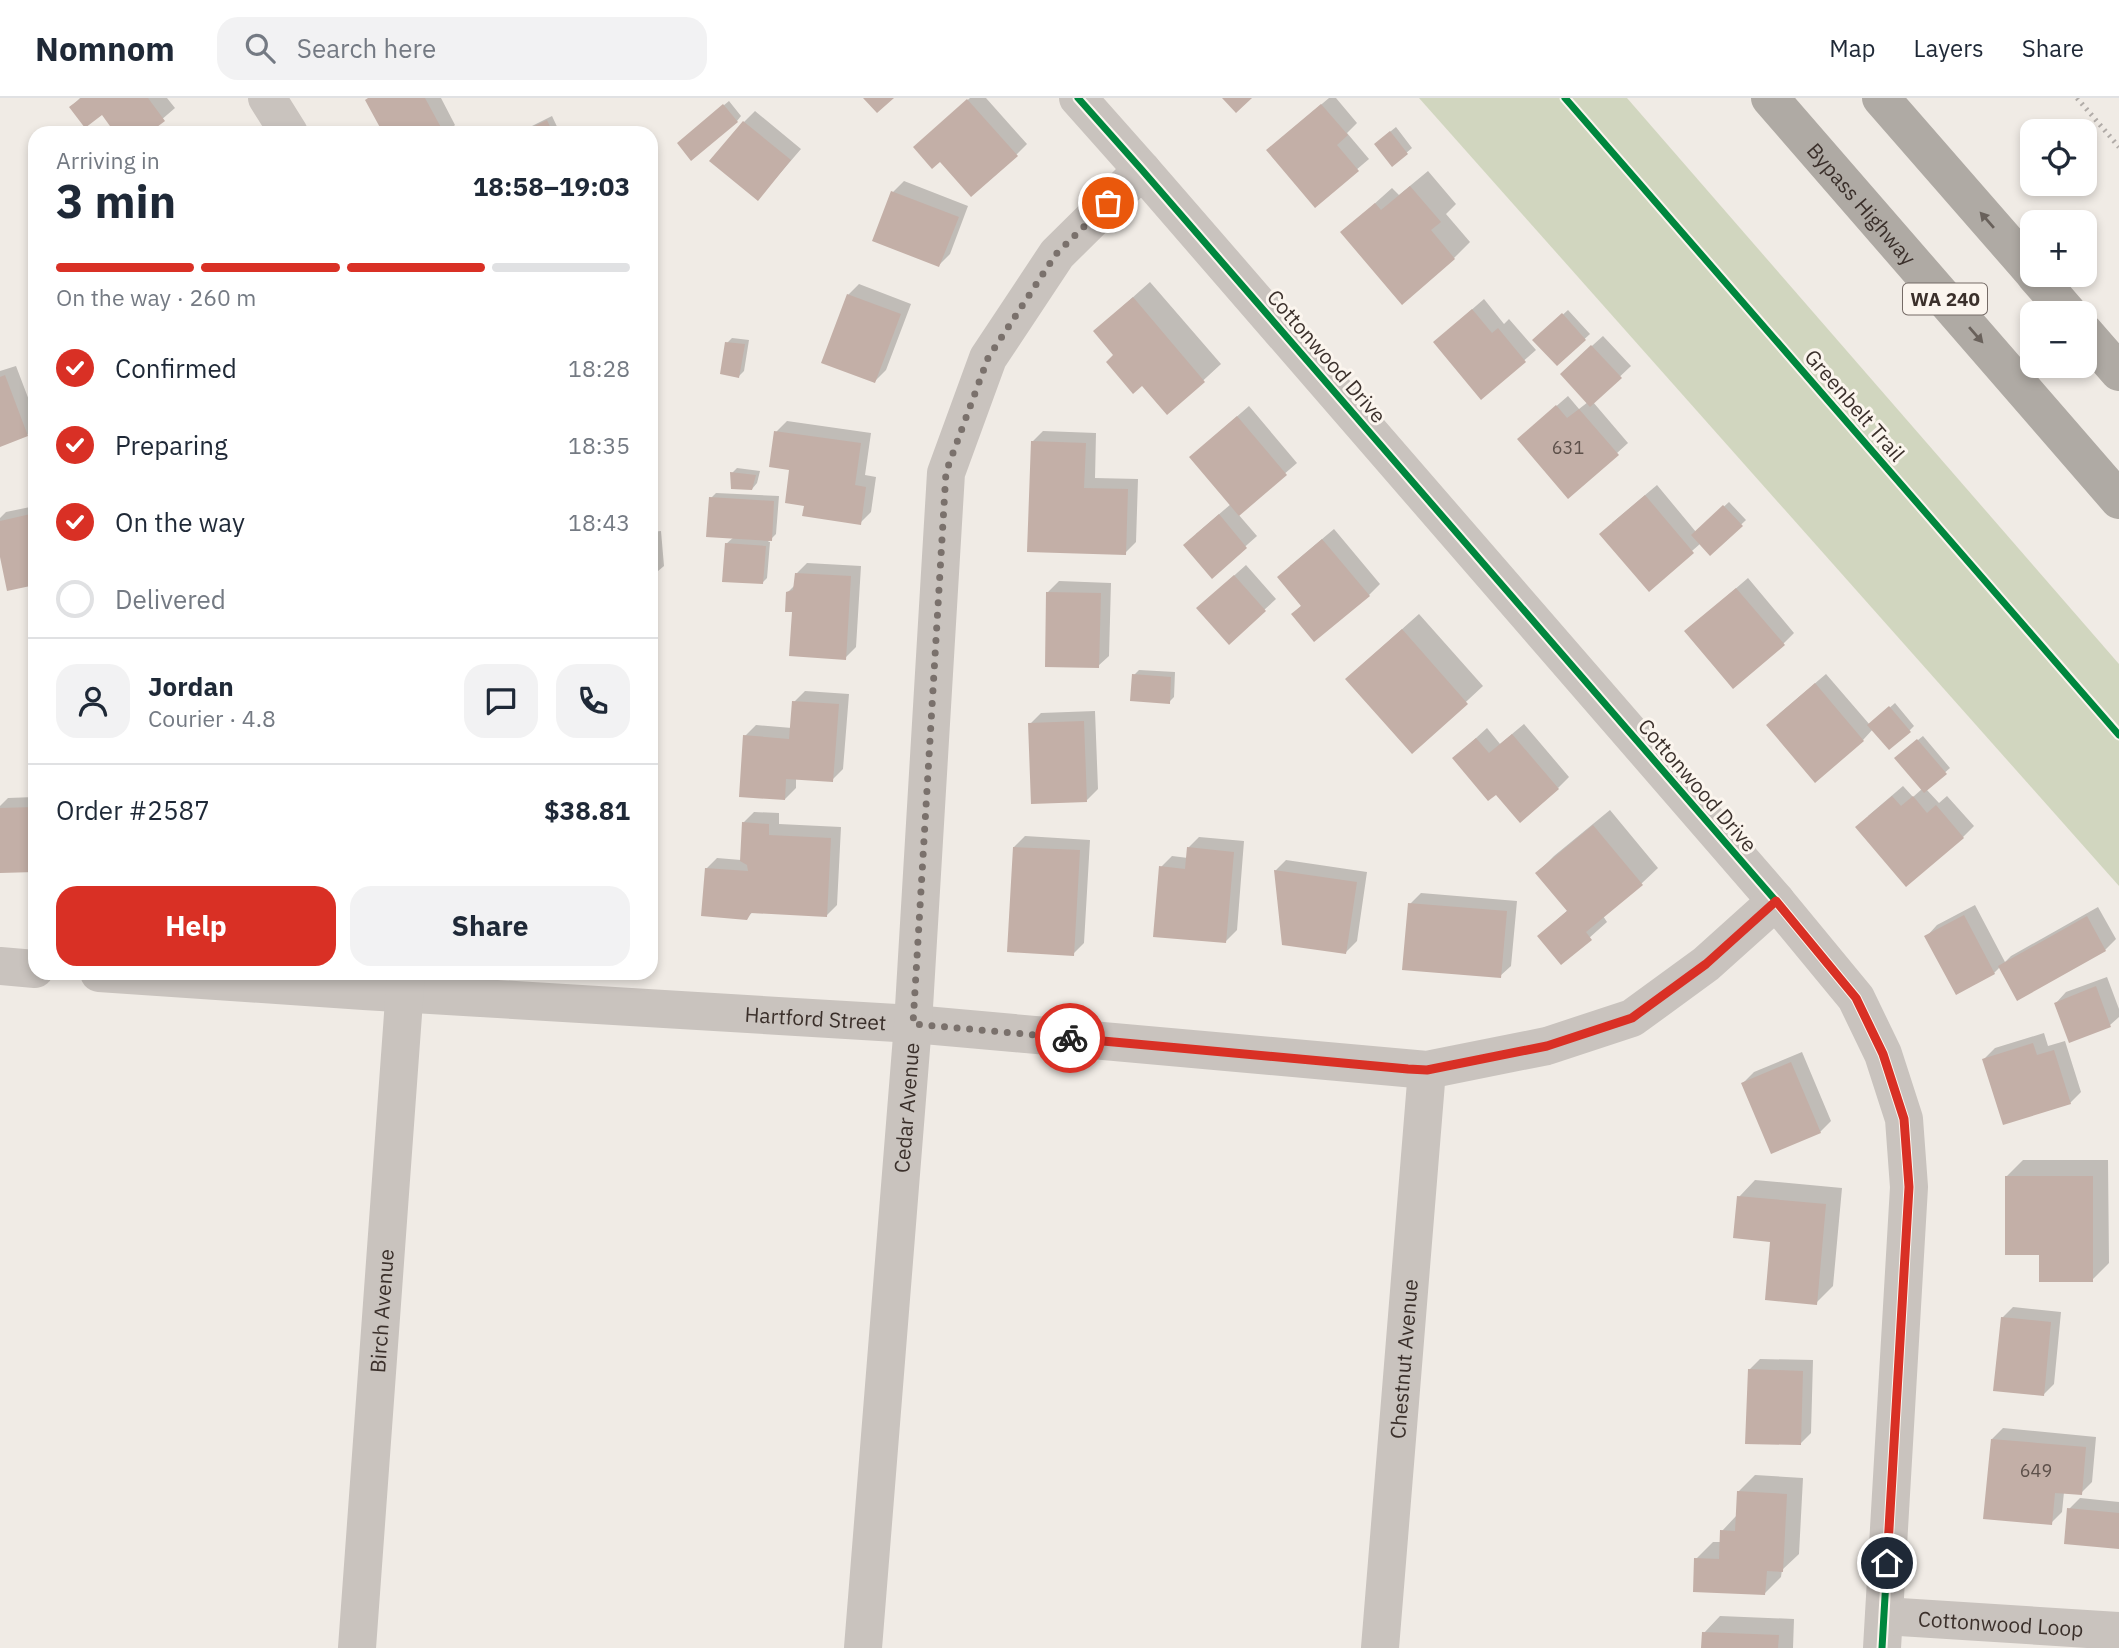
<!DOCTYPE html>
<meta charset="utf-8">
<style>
body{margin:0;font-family:"IBM Plex Sans",sans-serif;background:#f2f2f3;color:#1f2937;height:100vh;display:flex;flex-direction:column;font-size:26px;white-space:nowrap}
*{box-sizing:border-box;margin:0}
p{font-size:23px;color:#747a83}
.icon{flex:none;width:38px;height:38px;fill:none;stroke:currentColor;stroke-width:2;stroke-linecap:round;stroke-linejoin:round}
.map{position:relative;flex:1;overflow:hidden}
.drawer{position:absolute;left:28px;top:28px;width:630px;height:854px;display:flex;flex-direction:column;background:#fff;border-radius:21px;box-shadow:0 4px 10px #0003}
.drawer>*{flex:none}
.tools{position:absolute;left:2020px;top:21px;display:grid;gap:14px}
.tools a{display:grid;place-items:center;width:77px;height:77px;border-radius:14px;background:#fff;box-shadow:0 4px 10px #0003;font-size:35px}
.pin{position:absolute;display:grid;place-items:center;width:60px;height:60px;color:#fff;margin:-30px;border:4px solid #fff;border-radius:50%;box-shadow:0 2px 7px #0007}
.courier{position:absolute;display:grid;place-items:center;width:70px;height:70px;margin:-35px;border:5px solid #d93025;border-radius:50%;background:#fff;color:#222;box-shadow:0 2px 9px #0007}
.head em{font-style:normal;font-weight:700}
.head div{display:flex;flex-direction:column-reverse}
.head{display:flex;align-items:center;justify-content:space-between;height:119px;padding:0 28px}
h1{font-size:46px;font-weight:700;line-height:52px}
.bar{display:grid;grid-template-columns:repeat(4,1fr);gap:10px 7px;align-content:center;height:84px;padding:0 28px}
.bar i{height:9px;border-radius:5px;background:#e0e1e3}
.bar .on{background:#d93025}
.bar p{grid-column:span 4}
.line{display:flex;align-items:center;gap:18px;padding:0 28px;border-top:2px solid #e0e1e3}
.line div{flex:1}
.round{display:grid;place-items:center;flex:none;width:74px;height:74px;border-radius:21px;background:#f2f2f3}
ol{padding:0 28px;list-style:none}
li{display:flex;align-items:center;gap:21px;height:77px}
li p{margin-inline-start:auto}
li .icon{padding:7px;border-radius:50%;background:#d93025;color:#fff;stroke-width:4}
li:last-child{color:#747a83}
li i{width:38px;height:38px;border:4px solid #e0e1e3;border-radius:50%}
.primary-button{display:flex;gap:14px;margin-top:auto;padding:14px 28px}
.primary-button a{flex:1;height:80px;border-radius:21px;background:#d93025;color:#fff;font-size:28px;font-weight:700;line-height:80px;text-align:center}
.primary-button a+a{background:#f2f2f3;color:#1f2937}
header{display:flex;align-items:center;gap:42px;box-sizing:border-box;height:98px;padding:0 35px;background:#fff;border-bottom:2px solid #e0e1e3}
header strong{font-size:33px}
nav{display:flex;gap:38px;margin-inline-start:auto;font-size:24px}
.search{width:490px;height:63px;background:#f2f2f3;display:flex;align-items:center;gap:18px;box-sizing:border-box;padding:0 24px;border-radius:21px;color:#747a83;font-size:26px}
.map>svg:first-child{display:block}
</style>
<header>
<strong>Nomnom</strong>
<div class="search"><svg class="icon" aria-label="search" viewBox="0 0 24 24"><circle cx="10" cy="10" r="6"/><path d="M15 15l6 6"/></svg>Search here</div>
<nav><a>Map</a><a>Layers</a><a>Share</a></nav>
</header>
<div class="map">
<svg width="2119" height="1550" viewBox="0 0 2119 1550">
<rect width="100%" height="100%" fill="#f0ebe5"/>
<path fill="#d1d6bf" d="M1419,0H1627L2119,566V788Z"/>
<path fill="#0003" d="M80,0H167L175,10L146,35H118L102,15L71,9Z
M369,0H441L455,27L447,35H385Z
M970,0H986L1027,46L1016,57L926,39Z
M1329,0H1336L1357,25L1347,35L1369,61L1315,107L1279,42Z
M729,3L741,18L737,23L684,40Z
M755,13L801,51L758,101L744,24Z
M552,18L560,35H518Z
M1396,29L1412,50L1392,67L1381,41Z
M1428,73L1456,106L1446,116L1470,144L1454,160L1342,135L1392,90L1399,97Z
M904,83L968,108L950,156L939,167L893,94Z
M1150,184L1221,266L1168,315L1095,233Z
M859,186L911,206L886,272L875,283L848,197Z
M1484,201L1504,226L1509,221L1536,252L1482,299L1446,234Z
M1568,212L1590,236L1557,266L1535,242Z
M1603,238L1631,268L1593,304L1628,345L1617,355L1530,331L1568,298L1579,311L1588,304L1573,265Z
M732,240L749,242L744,273L739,278L727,245Z
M16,268L35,318V329L27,337L0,347V273Z
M1249,308L1297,365L1238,416L1257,438L1212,478L1196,436L1231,406L1202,349Z
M787,323L871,335L865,377L876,379L871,414L860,425L791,370L776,334Z
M1043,333L1096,335L1095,380L1138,381L1136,444L1125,455L1032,344Z
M737,370L760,373L757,385L752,391L732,375Z
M1657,387L1696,434L1729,404L1746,422L1711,455L1701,445L1649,491L1612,425Z
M716,395L779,398L776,436L768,444H770L767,480L762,485L726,446L734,439L711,400Z
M35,408V485L0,450V420L6,414Z
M1334,431L1380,486L1369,497L1293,516L1302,507L1290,468Z
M661,433L664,468L651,479V434Z
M807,465L861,468L856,549L845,560L794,513L788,494L795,487L796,476Z
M1246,467L1276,501L1229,544L1209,500Z
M1748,480L1794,535L1783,546L1698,523Z
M1059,483L1111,485L1109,558L1098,568L1048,494Z
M1419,516L1483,588L1412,654L1364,565Z
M1139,572L1175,574L1174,599L1169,604L1134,577Z
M1826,576L1870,627L1895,605L1914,628L1909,633L1873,631L1863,642L1779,616Z
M805,593L849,596L843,671L832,682L796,680V690L785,701L745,638L756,627L792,630L794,604Z
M1095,613L1098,691L1087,702L1030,626L1041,615Z
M1524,626L1569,679L1558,690L1465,650L1487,630L1500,646Z
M1923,638L1950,670L1926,691L1939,705L1947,698L1974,728L1963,739L1868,718L1903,688L1913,699L1922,691L1902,655Z
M651,664L657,665L655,707L651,711Z
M35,699V772L0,773V708L8,700Z
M1610,712L1658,770L1641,786L1603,818L1607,824L1561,865L1539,838L1568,812L1537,775L1554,758Z
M754,714L779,715V726L841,729L837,807L826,818L753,814L746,820L706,771L717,760L741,762L743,725Z
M1025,738L1090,742L1084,845L1073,856L1014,749Z
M1199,739L1244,743L1237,832L1226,843L1161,769L1172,758L1188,760V750Z
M1286,762L1367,774L1357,843L1346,854L1275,773Z
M1421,795L1517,803L1511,868L1500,878L1410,806Z
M1975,807L2005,864L2011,858L2098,809L2116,841L2105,852L2000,869L1994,875L1927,838L1937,827Z
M2107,879L2119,911V919L2110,927L2070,943L2056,905L2066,894Z
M2044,935L2048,948L2065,943L2081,994L2070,1005L1984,961L1995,950Z
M1802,954L1831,1023L1820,1034L1743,985L1754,974Z
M2023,1062H2108L2109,1165L2092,1182L2041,1155L2007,1078Z
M1755,1082L1842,1090L1833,1188L1816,1205L1772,1142L1739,1099Z
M2013,1209L2061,1214L2054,1286L2043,1297L2002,1220Z
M1760,1261L1813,1262L1811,1335L1800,1346L1749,1272Z
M2003,1330L2096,1339L2092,1384L2081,1395L2064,1394L2062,1414L2051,1425L1992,1341Z
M1755,1377L1803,1380L1799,1456L1782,1472L1781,1479L1765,1495L1696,1461L1713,1444H1721L1722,1433L1737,1417L1738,1394Z
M2080,1400L2119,1404V1448L2069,1411Z
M1720,1518L1794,1521L1793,1550H1703L1704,1535Z"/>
<path fill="#c3afa7" d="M81,0H148L165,23L149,35H115L102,17L85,30L69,9Z
M368,0H425L444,35H383L365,2Z
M863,0H894L877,15Z
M1222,0H1252L1236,15Z
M967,1L1018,58L971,99L940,64L932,71L913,49Z
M723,6L738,24L691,63L677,45Z
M1321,6L1348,37L1337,47L1359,73L1315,110L1266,52Z
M547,22L553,35H520Z
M743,23L791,62L758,103L709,63Z
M1390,33L1408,56L1392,69L1374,46Z
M1410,88L1441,124L1431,132L1455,161L1402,207L1340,134L1375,105L1381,112Z
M891,93L959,119L939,169L872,143Z
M847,196L901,216L875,285L821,265Z
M1133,199L1205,284L1167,317L1142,288L1133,296L1106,264L1113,257L1093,233Z
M1472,211L1492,235L1498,230L1526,264L1481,302L1433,244Z
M1562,215L1586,242L1557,268L1532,242Z
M725,244L745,246L739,280L720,276Z
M1591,247L1622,280L1590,309L1560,276Z
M5,277L28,338L0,349V279Z
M1556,307L1567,320L1579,311L1619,357L1568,401L1517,341Z
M1237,318L1287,377L1239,418L1189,359Z
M774,333L861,345L855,387L866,389L861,427L802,418L804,408L785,405L789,372L769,369Z
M1031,343L1086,345L1084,390L1128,391L1126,457L1027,454Z
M730,374L756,377L752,392L731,391Z
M1645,397L1694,455L1649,494L1599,436Z
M709,399L774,403L772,443L706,439Z
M1723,407L1743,428L1710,458L1691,437Z
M35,415V487L7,493L0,459V423Z
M1219,416L1247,450L1212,481L1183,447Z
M1322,441L1370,498L1314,544L1291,516L1301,508L1277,479Z
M725,445L766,448L763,486L722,484Z
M795,475L851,478L846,562L789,558L792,514H785L786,494L793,492Z
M1234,477L1266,513L1229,547L1196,510Z
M1736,490L1785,547L1733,591L1684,533Z
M1046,494L1101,495L1099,570L1045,569Z
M1402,531L1468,606L1412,656L1345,581Z
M1132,576L1171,579L1170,606L1130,603Z
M1815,585L1864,643L1815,685L1766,627Z
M792,603L839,606L833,684L786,681L785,702L739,699L743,637L789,641Z
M1889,608L1911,634L1889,652L1867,627Z
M1084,623L1087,704L1031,706L1028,625Z
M1512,636L1559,691L1520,725L1496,697L1488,703L1452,660L1476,640L1489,655Z
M1917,641L1947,676L1924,695L1894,660Z
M1892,698L1901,708L1913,698L1927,715L1936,707L1964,740L1906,789L1855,729Z
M35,709V774L0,775V710Z
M742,724L769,726V737L831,740L827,819L751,815L747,822L701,818L705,770L748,773L747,767L740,763Z
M1593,727L1643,787L1586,834L1592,842L1561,867L1537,838L1567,813L1535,775Z
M1013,749L1080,752L1074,858L1007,854Z
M1187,749L1234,754L1226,845L1153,839L1159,768L1185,771Z
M1274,772L1357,784L1346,856L1282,847Z
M1408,805L1507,813L1501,880L1402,872Z
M1964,817L1995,876L1956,897L1924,838Z
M2087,818L2106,853L2017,903L1998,868Z
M2096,888L2111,929L2069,945L2054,905Z
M2033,945L2037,957L2054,952L2071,1006L2003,1027L1982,961Z
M1791,964L1821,1035L1771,1056L1741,985Z
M2005,1078H2093V1184H2039V1157H2005Z
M1737,1098L1826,1106L1817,1207L1765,1202L1770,1144L1733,1140Z
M2001,1219L2051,1224L2044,1298L1993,1293Z
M1748,1271L1803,1273L1801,1347L1745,1346Z
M1991,1341L2086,1349L2082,1397L2055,1395L2052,1427L1983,1421Z
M1737,1393L1787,1396L1783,1474L1767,1473L1765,1497L1693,1494L1694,1460L1719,1461L1720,1432L1735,1433Z
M2067,1410L2119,1415V1451L2064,1446Z
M1702,1534L1779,1537L1778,1550H1701Z"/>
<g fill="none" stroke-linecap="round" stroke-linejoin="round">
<g stroke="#c9c3be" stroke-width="38">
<path d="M267,0L289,35"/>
<path d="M1078,0L1142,72L1776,803L1856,900L1883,956L1904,1021L1909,1089L1882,1550"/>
<path d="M0,868L35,871"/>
<path id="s1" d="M99,875L364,893L913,926L1427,972L1547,948L1632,920L1706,866L1776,803"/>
<path id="s2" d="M1884,1518L2119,1533"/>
<path id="s3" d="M357,1550L406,875"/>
<path id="s4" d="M863,1550L913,926L946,375L988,260L1057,156L1142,72"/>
<path id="s5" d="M1380,1550L1427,972"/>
</g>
<g stroke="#afaaa4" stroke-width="38">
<path id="s6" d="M1770,0L2119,402"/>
<path d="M1881,0L2032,173"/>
<path d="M2035,177L2068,215"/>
<path d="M2084,234L2119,274"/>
</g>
<path stroke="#b1aca8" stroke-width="5" stroke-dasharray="2 5" stroke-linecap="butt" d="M2077,0L2119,49"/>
<defs>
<path id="cycleway" d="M1078,0L1142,72L1776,803L1856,900L1883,956L1904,1021L1909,1089L1882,1550
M1565,0L2119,637"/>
</defs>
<use href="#cycleway" stroke="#fbf5ee" stroke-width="11"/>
<use href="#cycleway" stroke="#00873e" stroke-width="7"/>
</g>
<defs><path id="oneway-solid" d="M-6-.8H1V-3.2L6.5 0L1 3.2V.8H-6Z" transform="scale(1.75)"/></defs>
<g fill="#69615b">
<use href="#oneway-solid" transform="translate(1987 122) rotate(-131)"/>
<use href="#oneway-solid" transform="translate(1976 237) rotate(49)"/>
</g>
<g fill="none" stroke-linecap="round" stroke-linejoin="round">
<path stroke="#7a716c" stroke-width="7" stroke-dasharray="0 12.6" d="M1070,940L913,926L946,374L988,260L1056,156L1108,105"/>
<path stroke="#d93025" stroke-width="9" d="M1070,940L1408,971L1427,972L1547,948L1632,920L1706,866L1776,803L1856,900L1883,956L1904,1021L1909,1089L1887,1465"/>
</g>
<g text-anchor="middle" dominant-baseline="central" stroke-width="6" stroke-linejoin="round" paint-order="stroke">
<g font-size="18" fill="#5d504a">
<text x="1568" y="349">631</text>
<text x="2036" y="1372">649</text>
</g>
<rect fill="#fbf5ee" stroke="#756b66" stroke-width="2" x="1903" y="185.5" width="84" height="31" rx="5"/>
<g font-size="19" font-weight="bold" fill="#3b302b">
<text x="1945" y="201">WA 240</text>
</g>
<g font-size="21" fill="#3b302b" stroke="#fbf5ee">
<text stroke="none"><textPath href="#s6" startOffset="140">Bypass Highway</textPath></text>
<text transform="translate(1327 258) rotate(49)">Cottonwood Drive</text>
<text transform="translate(1855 307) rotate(49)">Greenbelt Trail</text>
<text transform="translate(1698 687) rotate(49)">Cottonwood Drive</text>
<text stroke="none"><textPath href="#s1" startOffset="718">Hartford Street</textPath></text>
<text stroke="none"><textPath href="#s4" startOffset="542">Cedar Avenue</textPath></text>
<text stroke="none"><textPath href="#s3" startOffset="338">Birch Avenue</textPath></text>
<text stroke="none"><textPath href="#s5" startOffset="290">Chestnut Avenue</textPath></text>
<text stroke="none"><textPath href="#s2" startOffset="117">Cottonwood Loop</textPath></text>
</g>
</g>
</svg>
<div class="tools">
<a><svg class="icon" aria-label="locate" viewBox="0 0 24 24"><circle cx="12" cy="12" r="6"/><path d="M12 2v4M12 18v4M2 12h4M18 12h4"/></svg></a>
<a>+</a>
<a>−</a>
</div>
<div class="pin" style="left:1108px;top:105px;background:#ea580c"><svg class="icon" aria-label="bag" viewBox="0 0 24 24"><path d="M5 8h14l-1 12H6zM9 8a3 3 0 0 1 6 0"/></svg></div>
<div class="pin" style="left:1887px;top:1465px;background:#1f2937"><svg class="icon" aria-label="home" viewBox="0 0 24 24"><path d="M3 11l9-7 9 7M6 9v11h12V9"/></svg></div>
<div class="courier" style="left:1070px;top:940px"><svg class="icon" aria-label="bike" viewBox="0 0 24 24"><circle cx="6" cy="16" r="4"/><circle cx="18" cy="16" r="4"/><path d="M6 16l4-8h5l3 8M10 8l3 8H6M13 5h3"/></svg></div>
<section class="drawer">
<div class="head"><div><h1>3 min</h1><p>Arriving in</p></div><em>18:58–19:03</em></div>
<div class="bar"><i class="on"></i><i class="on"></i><i class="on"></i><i></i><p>On the way · 260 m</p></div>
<ol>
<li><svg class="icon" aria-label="check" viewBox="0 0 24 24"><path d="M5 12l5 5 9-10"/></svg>Confirmed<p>18:28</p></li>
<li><svg class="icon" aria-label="check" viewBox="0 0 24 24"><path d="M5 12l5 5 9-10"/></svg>Preparing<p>18:35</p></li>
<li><svg class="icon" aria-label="check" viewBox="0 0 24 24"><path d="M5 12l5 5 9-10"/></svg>On the way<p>18:43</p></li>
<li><i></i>Delivered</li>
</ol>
<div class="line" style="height:126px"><a class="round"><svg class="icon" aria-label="person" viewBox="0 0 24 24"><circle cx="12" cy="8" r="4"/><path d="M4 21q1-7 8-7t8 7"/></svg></a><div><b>Jordan</b><p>Courier · 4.8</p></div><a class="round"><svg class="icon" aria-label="chat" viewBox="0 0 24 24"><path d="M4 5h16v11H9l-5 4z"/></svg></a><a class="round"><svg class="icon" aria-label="phone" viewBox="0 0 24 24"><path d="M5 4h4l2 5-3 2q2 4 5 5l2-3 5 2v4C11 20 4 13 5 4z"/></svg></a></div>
<div class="line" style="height:91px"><div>Order #2587</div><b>$38.81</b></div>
<div class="primary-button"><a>Help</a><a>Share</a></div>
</section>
</div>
